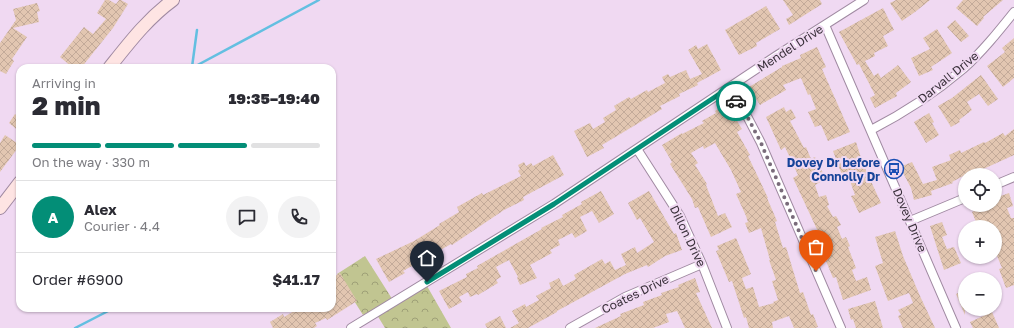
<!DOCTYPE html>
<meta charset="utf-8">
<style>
body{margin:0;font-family:"Golos Text",sans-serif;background:#f2f2f3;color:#2b2b33;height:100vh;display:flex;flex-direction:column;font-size:15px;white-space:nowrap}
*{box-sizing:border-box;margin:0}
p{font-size:13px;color:#7c7c81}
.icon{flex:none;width:22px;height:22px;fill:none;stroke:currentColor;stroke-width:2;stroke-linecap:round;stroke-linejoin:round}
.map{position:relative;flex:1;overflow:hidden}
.details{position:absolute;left:16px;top:64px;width:320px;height:248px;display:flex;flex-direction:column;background:#fff;border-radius:12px;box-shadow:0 1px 3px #0004}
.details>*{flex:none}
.fabs{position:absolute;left:958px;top:168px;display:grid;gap:8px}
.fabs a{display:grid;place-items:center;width:44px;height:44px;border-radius:50%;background:#fff;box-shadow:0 1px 3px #0004;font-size:20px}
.pin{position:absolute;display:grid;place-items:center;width:34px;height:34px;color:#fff;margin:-41px -17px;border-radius:50% 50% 50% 0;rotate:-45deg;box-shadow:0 0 4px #0007}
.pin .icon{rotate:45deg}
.courier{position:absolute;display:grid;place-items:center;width:40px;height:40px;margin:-20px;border:3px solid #038e77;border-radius:50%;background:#fff;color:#222;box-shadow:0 1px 5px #0007}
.summary em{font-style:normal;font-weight:800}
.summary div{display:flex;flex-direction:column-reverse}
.summary{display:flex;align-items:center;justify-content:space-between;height:68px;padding:0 16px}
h1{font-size:26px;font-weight:800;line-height:30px}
.bar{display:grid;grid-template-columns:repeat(4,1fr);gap:6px 4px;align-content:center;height:48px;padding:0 16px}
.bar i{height:5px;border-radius:3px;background:#e1e1e2}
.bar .selected{background:#038e77}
.bar p{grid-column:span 4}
.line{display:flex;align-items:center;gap:10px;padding:0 16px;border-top:1px solid #e1e1e2}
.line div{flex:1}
.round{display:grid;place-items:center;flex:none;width:42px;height:42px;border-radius:21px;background:#f2f2f3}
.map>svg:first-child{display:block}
</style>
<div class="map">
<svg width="1014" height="328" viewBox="0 0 1014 328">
<defs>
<pattern id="forest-crowns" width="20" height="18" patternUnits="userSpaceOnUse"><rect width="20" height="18" fill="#c1c591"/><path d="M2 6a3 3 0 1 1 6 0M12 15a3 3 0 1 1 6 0" fill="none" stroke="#9ea077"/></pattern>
<pattern id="building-cross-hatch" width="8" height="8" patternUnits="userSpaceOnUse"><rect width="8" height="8" fill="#e2c6b1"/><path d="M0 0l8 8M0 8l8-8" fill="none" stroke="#c3aa99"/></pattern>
</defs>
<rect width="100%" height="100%" fill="#f0d9f2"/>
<path fill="url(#forest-crowns)" d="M365,256L396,305L427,286L451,328H385L374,310L363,315L337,274Z"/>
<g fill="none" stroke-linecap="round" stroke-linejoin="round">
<path stroke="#63bfe1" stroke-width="2.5" d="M192,67L197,30
M192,68L319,0
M75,328L114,308"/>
</g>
<path fill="url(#building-cross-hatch)" d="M105,0H109L116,4L119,0H121L128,4L113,28L81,68H73L60,57L84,27L93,34L106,19L97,13Z
M783,0H820L822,4L789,25L786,19L793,15Z
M896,0H930L915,12L902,21L890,3Z
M963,0H1003L983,17L984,18L977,26L956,8Z
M37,3L40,11L37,12L39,22L13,28L27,37L12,59L14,61L6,74L0,71V43L16,20L13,9Z
M766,6L780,29L756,43L757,46L739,55L725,30Z
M883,8L894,30L883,36L888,46L874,53L875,56L865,61L874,76L878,73L881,78L898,65L911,82L896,93L897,96L875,108L870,98L875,95L859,64L857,65L839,32Z
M955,20L969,36L961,42L947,27Z
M937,29L952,53L931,67L933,70L919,76L911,58L930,49L923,38Z
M1014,38V78L1003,87L987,66L1005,52L1002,48Z
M707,44L721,70L697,83L698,85L679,94L680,96L660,106L662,109L602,145L604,148L587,157L574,131L590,123L593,129L605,122L603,118L616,110L614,106L629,97L631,99L647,90L648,92L665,83L662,77L668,74L670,77L686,70L690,79L702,74L688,50L696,45L698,49Z
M817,47L826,67L822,69L850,132L828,141L821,125L815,127L808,112L816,109L810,94L808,95L801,78L783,85L786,90L760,105L749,87L782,67V66L801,58L800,55Z
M981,75L998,99L988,106L979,94L967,102L972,110L959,120L960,122L951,127L938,106L952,98Z
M722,107L724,111L729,108L742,129L737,132L750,155L748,156L768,198H767L777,221L775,222L783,248L786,247L800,293L803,292L811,315L813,314L818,327L815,328H794L789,316L772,322L773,328H749L746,317L744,318L732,281L729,282L716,251L719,250L717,246L736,238L751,274L742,278L746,289L753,287L759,307L774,303L773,302L778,300L772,281L776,280L769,260H770L761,228L749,233L745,223L748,222L746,216L736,194L741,192L731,170L715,143L704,149L703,146L691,153L698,163L695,165L707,184L706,185L718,216L725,213L732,227L711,237L698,207L695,208L692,199L670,164L672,162L662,145L682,133V134L704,123L702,121L716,113L715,111Z
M784,107L786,112L791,109L796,118L790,121L804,148L806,147L811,159L815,157L826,179L815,185L819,197L826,195L829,205L827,206L833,217L836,216L841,225L837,227L842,239L846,237L850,246L848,247L856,268L852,270L856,281L867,277L871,290L843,300L836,277L833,278L826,261L828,260L819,238H821L793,178L798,175L785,147L781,150L766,117Z
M929,113L934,122L932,123L939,135L926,143L914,122Z
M15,114L20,118V132L9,123Z
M1014,129V155L979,171L978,170L965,175L952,182L953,183L931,191L932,195L914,200L911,188L900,167L912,162L923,184L937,180L932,167L951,160L949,155L960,150L961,153L984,142L985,143L1003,133L1005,136Z
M5,135L20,145L0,172V143Z
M856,142L863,164L881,203L859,213L851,196L855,195L850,181L845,183L833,151Z
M553,155L564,175L523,197L524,200L504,210L452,245L451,244L403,271L405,273L389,282L376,259L414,241L440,225L439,224L459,212L457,207L482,193L483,195L521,176L518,171L520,169L518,165L524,162L526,166L531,163L533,166Z
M601,191L614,214L599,223L592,211L580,217L587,231L575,238L572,233L558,240L560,245L550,250L552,253L530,265L537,278L520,285L517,278L518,277L509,260L496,267L501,277L496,280L498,283L478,295L477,294L470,297L468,292L459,297L462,302L449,309L439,291L467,277L466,274L478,268L477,266L542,229L541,228L563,217L562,215L582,204L581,202Z
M649,191L674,234L676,233L682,250L665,256L648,267L647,265L625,274L557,311V312L528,328H510L519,323L512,311L525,304L526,307L539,300L536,296L551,288L549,283L559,278L563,286L576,279L574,275L602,259L605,264L610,261L615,270L626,265L621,254L635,247L637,253L654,242L640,218L637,220L628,203Z
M1009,193L1013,206L1007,208L1011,218H1014V285L1006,288L999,269L1002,268L995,251L1001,247L995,234V227H978L972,212L987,205H995V198Z
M942,222L947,235L942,237L947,249L954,247L961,263L944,270L930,226Z
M895,231L903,256L920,296L935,328H903L898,316L901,315L898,310L913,303L909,293L888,301L875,266L883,263L875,237Z
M340,273L357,301L327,320L326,318L315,323L317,326L314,328H273L270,322L283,314L284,317L299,308H332V278Z
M695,278L700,292L696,293L712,328H685L677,311L666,314L669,322L653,328H595L621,316L620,314L644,305L643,302L662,295L661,293L679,287L678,285Z
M965,290V315L956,294Z
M875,301L883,328H856L853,319L851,320L848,309Z
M992,312L999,328H973L970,322Z
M500,316L506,328H487L485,324Z"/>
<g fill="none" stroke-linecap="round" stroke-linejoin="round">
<defs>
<path id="street" d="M825,25L956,328
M727,89L748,118L761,143L841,328
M871,130C902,114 936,92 963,69C982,52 998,32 1014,12
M637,149L680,216L702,264L727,328
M995,185L1014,177
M910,221L965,198
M351,328L554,204L776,56L864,0
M570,328L625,297L702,264"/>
<path id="secondary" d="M109,68C129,43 147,19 173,0
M0,208L20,182"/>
</defs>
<use href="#street" stroke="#a08aa2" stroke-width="10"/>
<use href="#secondary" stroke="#a08aa2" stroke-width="14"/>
<use href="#street" stroke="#fff" stroke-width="8"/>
<use href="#secondary" stroke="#fee4e3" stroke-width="12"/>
</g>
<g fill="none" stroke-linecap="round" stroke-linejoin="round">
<path stroke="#796b7a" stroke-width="4" stroke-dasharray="0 7.2" d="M736,101L748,118L761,143L816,271"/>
<path stroke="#038e77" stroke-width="5" d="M427,282L554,204L727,89L736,101"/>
</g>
<defs>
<symbol id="bus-ring" viewBox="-11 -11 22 22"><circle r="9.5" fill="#f0d9f2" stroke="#1a4fb4" stroke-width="1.5"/><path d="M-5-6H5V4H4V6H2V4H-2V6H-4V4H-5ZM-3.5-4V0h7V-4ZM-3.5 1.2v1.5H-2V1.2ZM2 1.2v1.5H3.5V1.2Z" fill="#1a4fb4"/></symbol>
</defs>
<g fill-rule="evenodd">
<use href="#bus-ring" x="883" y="158" width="22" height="22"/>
</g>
<g text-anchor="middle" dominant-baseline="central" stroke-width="4" stroke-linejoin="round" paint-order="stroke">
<g font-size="12" fill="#39303a" stroke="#f0d9f2">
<text transform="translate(790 48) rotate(-33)">Mendel Drive</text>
<text transform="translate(948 77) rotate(-39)">Darvall Drive</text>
<text transform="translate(910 220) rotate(67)">Dovey Drive</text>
<text transform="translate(688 236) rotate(64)">Dillon Drive</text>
<text transform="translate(635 294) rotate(-26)">Coates Drive</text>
</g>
<g font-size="12" font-weight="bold" fill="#164399" stroke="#f0d9f2" text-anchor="end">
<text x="880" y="162">Dovey Dr before<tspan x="880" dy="14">Connolly Dr</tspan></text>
</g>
</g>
</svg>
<div class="fabs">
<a><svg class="icon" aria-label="locate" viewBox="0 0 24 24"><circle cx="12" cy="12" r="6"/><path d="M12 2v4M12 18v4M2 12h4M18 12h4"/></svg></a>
<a>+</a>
<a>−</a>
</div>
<div class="pin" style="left:816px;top:271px;background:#ea580c"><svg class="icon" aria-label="bag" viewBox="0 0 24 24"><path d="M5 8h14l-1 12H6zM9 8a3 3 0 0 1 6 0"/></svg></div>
<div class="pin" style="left:427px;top:282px;background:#1f2937"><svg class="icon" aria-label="home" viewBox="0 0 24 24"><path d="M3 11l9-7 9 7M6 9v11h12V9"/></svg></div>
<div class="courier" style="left:736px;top:101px"><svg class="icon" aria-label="car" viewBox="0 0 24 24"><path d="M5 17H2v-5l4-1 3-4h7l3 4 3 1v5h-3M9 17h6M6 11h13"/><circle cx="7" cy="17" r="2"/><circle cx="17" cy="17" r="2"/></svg></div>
<section class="details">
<div class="summary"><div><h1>2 min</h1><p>Arriving in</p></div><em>19:35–19:40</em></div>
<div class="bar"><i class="selected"></i><i class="selected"></i><i class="selected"></i><i></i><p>On the way · 330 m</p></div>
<div class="line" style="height:72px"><b class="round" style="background:#038e77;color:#fff">A</b><div><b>Alex</b><p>Courier · 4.4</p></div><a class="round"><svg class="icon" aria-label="chat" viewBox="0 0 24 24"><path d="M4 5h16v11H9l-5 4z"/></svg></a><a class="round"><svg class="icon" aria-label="phone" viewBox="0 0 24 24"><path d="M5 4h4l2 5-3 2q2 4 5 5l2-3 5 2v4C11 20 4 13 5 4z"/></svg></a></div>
<div class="line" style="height:52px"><div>Order #6900</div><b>$41.17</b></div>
</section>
</div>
